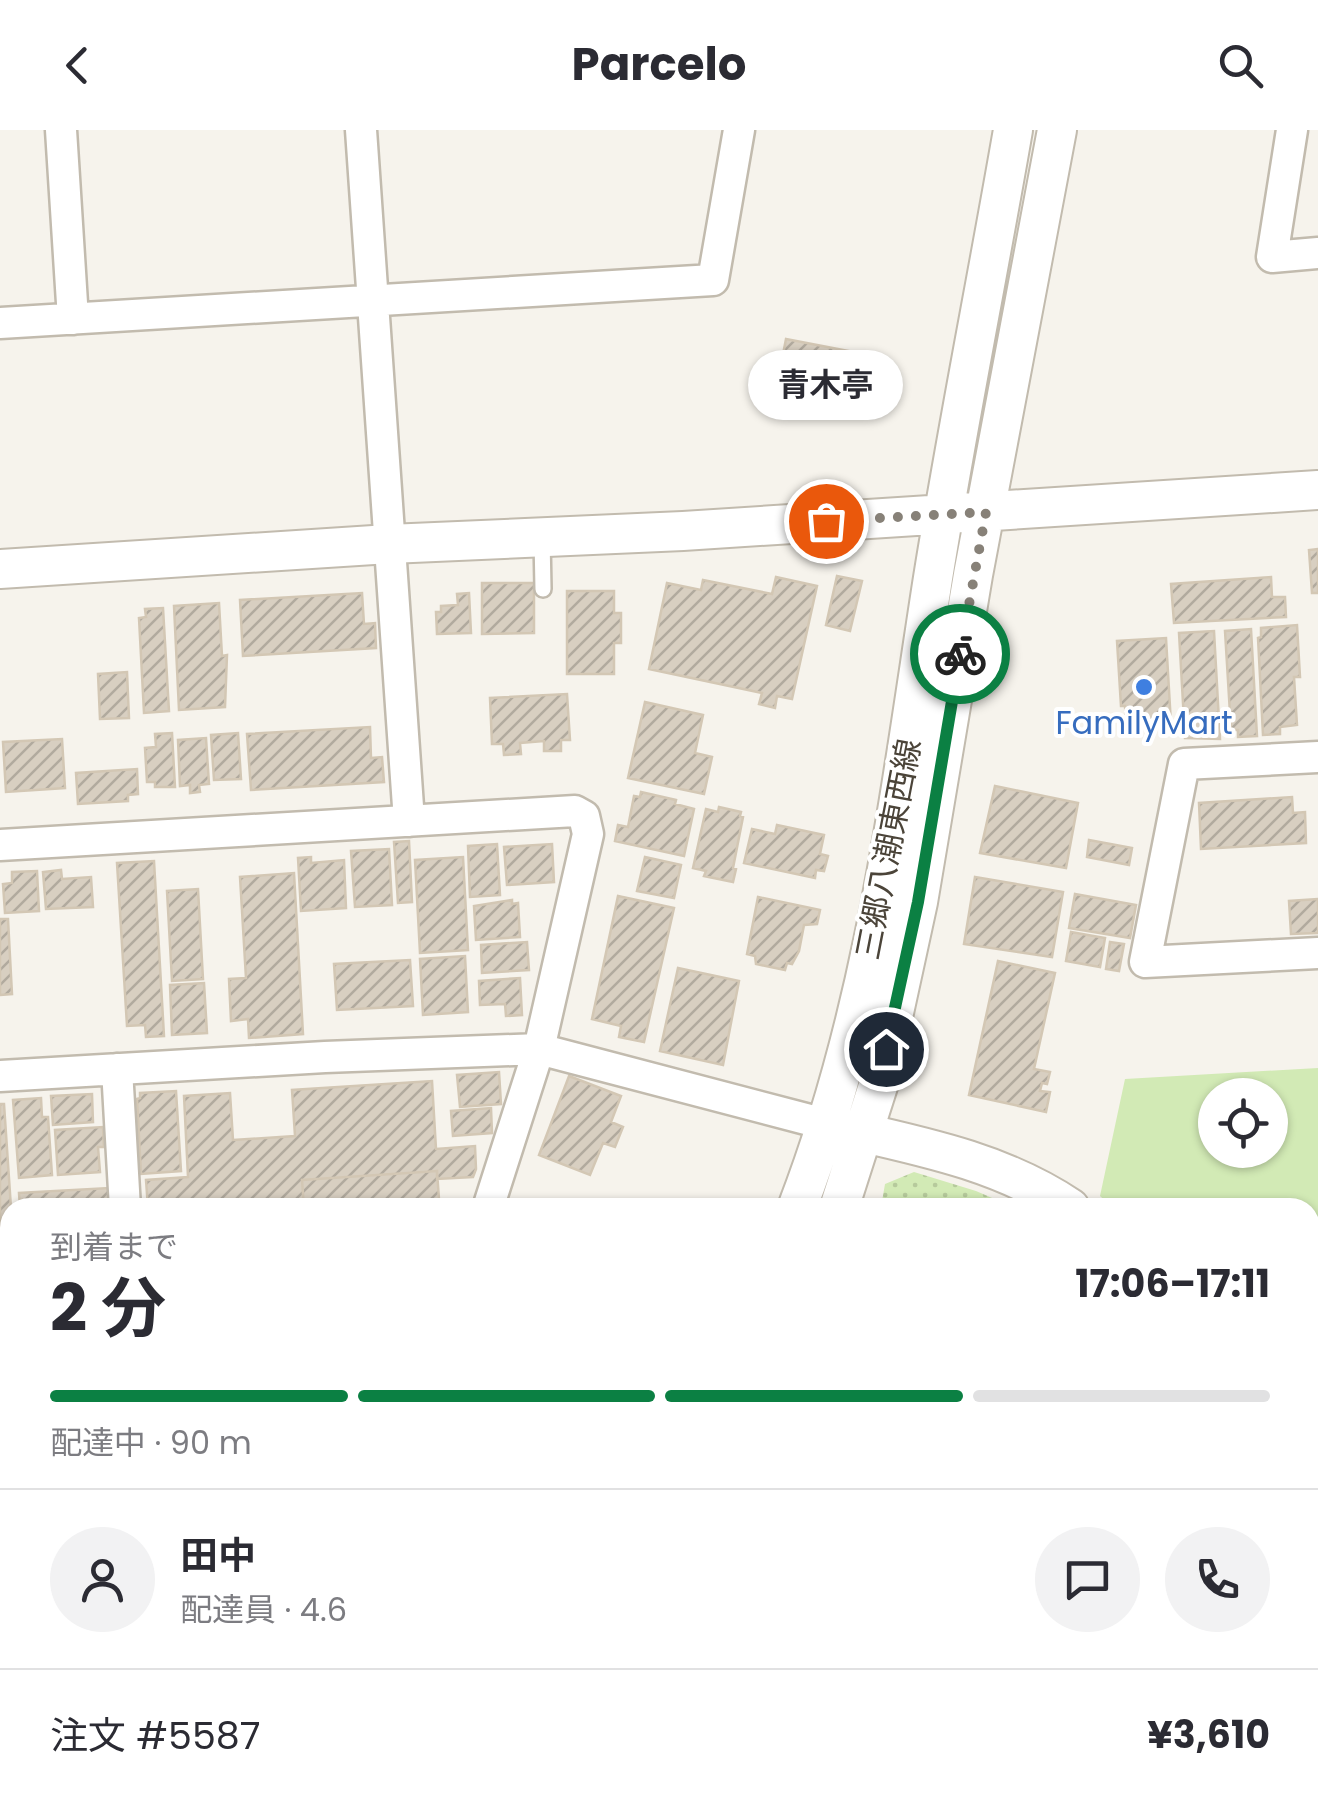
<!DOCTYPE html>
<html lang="ja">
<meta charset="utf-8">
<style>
body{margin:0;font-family:Poppins,"Noto Sans JP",sans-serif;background:#f2f2f3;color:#2b2b33;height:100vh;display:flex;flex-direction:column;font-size:38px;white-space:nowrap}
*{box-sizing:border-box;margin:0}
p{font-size:32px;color:#7c7c81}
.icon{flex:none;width:55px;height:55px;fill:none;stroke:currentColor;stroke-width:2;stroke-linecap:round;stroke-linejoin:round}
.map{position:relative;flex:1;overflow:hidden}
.sheet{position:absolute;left:0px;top:1068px;width:1320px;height:622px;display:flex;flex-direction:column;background:#fff;border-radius:30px 30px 0 0;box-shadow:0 2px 8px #0004}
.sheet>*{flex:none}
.controls{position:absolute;left:1198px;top:948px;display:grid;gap:20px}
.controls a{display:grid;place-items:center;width:90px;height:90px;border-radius:50%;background:#fff;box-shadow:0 2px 8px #0004;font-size:50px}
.pin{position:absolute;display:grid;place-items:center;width:85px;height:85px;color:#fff;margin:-42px;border:5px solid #fff;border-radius:50%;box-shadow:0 2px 10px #0007}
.courier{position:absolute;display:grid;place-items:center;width:100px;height:100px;margin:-50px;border:8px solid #0b8043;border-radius:50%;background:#fff;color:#222;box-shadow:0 2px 12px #0007}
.bubble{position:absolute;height:70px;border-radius:35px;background:#fff;box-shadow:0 2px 8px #0004;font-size:32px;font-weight:700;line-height:70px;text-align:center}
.headline em{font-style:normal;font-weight:700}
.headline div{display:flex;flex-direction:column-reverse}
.headline{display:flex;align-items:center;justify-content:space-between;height:170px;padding:0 50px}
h1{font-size:65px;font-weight:700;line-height:75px}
.bar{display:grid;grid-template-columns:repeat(4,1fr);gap:15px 10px;align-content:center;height:120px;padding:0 50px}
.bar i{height:12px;border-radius:8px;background:#e1e1e2}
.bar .selected{background:#0b8043}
.bar p{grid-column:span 4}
.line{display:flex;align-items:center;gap:25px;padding:0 50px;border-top:2px solid #e1e1e2}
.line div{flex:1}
.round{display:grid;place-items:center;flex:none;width:105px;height:105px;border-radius:52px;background:#f2f2f3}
header{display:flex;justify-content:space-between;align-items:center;height:130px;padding:0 50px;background:#fff;font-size:45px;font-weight:700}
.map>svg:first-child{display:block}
</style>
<header><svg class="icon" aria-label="back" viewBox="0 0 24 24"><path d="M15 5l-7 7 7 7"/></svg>Parcelo<svg class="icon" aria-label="search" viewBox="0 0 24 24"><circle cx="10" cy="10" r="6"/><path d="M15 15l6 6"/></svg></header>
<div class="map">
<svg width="1318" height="1688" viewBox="0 0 1318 1688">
<defs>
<pattern id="park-dots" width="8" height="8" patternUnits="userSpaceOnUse" patternTransform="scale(2.5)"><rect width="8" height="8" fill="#d2eab5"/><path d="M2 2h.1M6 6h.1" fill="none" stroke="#b6ca9c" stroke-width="1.8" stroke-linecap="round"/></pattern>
<pattern id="building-hatch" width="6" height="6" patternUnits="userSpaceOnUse" patternTransform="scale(2.5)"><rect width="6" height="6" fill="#d8cfc1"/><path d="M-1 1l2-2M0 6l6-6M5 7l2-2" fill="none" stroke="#b1aa9e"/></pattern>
</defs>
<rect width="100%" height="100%" fill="#f6f3ec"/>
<path fill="#d2eab5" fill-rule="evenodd" d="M1318,938V1135H1310V1078L1112,1077L1100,1066L1125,949ZM1215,965H1270V1020H1215Z"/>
<path fill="url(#park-dots)" d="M914,1042L976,1061L1013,1077H881L885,1054Z
M899,1680H1259L1255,1688H888L899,1687Z"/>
<path fill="url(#building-hatch)" stroke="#d3c7b4" stroke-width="2.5" d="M786,209L864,224L855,270L777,255Z
M1318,419V463H1312L1309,420Z
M837,446L862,451L850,501L826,495Z
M776,447L817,456L792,569L777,566L775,578L759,574L762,563L649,539L667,453L701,460L703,450L772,464Z
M1271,447L1272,467H1285L1286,487L1174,493L1171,454Z
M482,453H534V503L482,504Z
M567,461H614V483H621V513H614V544H567Z
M362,463L364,494L375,493L376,518L243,526L240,470Z
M469,463L471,503L437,504L436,482H441V476L458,475L457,464Z
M219,473L222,526L227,525L225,577L179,580L174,476Z
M163,478L169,581L144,583L139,488L146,487L145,479Z
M1297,495L1300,547H1294L1297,595L1280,597V604L1263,605L1258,508L1261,507V498Z
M1251,499L1257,606L1238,607V600H1231L1225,501Z
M1214,501L1220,609L1185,608L1179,503Z
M1166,508L1171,594L1126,597L1125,576H1121L1117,511Z
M127,542L129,588L100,589L98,544Z
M567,564L570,610H561V621H544V611L520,613L521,624L504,625L503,614H492L490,568Z
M645,572L703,585L695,623L712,627L704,664L628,648Z
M370,597L371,628L382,627L384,652L251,660L247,604Z
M172,603L175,657H155V652H147L145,618L156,617L155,604Z
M238,603L241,649L214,650L211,605Z
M206,608L209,654L199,655L200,662L190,663V655L180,656L178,610Z
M62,609L65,658L6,662L3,612Z
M137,639L138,664L128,665V671L78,674L76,643Z
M995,656L1078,673L1066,738L980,723Z
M641,662L676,670L675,674L694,679L684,726L615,711L618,695L628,697L634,666L640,667Z
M1292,667L1293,683L1305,682L1306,713L1201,719L1199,673Z
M719,677L741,682L740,686L743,687L733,738L736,739L733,752L704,746L706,741L693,738L706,679L718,682Z
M777,695L824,705L820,724L828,726L824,741L816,740L815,748L744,733L752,699L775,704Z
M1089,710L1132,718L1129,735L1087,727Z
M409,711L412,772L398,773L394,712Z
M497,714L500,765L470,767L468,716Z
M552,714L554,752L507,755L504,717Z
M389,719L392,775L355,777L351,721Z
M311,727V733L344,730L346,778L301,781L298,728Z
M463,727L468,820L420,823L415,730Z
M645,727L681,735L674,768L637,761Z
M154,731L164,906L146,907L145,895L127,896L117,733Z
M61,740L62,749L91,747L93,777L46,779L43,742Z
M37,741L39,781L5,783L3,754L12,753V742Z
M294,743L303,904L249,908L248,889L231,891L229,849L246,848L240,747Z
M975,747L1063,762L1052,827L964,814Z
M198,759L203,849L172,851L167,761Z
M1075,764L1136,775L1130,808L1069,798Z
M618,766L674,778L644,912L619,907L621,896L592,889Z
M758,767L820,780L817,794L804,795L799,821L792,834L787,833L785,840L756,834L755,826L747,824Z
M1318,769V803L1291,804L1289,771Z
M512,770V774L518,773L520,807L476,810L474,776Z
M0,789H8L12,864L0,865Z
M1071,802L1105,808L1100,837L1066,831Z
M527,812L529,840L482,843L481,815Z
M1110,812L1124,814L1119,841L1106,839Z
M465,826L468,882L423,885L420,829Z
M410,830L413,876L337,880L334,834Z
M998,831L1055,843L1034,939L1050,942L1047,954L1042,953L1040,961L1050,962L1046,982L969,965Z
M678,838L739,851L723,935L660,921Z
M520,848L522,885L506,886L505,874L480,875L479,851Z
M204,853L207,903L172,905L170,855Z
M499,942L501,974L460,977L457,945Z
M569,946L621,966L611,992L623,997L615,1017L603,1013L590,1045L539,1025Z
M432,951L436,1019L475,1016L476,1039L473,1047L437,1049V1041L302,1050L304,1078H148L146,1050L188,1047L184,966L230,963L233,1010L295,1006L292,960Z
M176,961L181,1041L141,1044L137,969L140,968V963Z
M92,964L93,992L53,995L51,966Z
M41,968L42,987H48L52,1045L19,1048L13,970Z
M0,974H4L11,1078L10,1189L0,1190Z
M491,978L492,1003L453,1006L451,981Z
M103,997L104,1017H98L100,1042L58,1045L55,1000Z
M437,1041L439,1069L304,1078L302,1050Z
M109,1058L110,1078H20L19,1063Z
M1318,1169V1218L1310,1219V1170Z
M10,1214V1285H0V1215Z
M1310,1290H1318V1327H1310Z
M10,1304V1342H5L3,1305Z
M10,1348V1397L0,1398V1349Z
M1318,1401V1484L1310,1472V1406Z
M10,1406V1453H0V1407Z
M60,1680H133L134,1688H60Z
M202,1680H243L238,1688H197Z"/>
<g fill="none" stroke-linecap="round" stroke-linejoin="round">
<defs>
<path id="service" d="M542,408L543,459
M632,1680L646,1688"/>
<path id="minor" d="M61,0L73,189
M361,0L409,691
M1292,0L1272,127L1318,123
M0,193L713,150L739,0
M1318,627L1184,634L1145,832L1318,823
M0,715L575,681L584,686L588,704L539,919L488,1078
M117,939L125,1078
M0,946L325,927L539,919L825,994
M1310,1151L1318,1150
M0,1476L10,1475
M169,1688L173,1680"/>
<path id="tertiary" d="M0,439L389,414L683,401L1318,360
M842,998C921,1016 1002,1032 1070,1078
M797,1078C875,876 900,660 933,448C957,298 987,150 1013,0
M839,1078L878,956L918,772L973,445L1057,0
M1310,1533L1318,1540
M503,1688L508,1680
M552,1688L557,1680"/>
</defs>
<use href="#service" stroke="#c2bbae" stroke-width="20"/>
<use href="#minor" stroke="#c2bbae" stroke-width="35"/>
<use href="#tertiary" stroke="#c2bbae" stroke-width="42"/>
<use href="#service" stroke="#fff" stroke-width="15"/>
<use href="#minor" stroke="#fff" stroke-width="30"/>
<use href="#tertiary" stroke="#fff" stroke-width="38"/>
<path stroke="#9a9a9a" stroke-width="8" stroke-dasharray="12 12" stroke-linecap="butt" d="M1307,1688L1318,1668"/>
</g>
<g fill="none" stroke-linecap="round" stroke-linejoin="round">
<path stroke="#878178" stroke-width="10" stroke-dasharray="0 18" d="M826,391L986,382L960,524"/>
<path stroke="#0b8043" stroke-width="12" d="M886,919L918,772L960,524"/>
</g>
<circle fill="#3f7fe0" stroke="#fff" stroke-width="4" cx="1144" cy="557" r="10"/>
<g text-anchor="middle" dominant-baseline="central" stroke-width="8" stroke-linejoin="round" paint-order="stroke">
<g font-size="32" fill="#366cbe" stroke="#fff">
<text x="1144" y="592">FamilyMart</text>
</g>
<g font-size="32" fill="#4b4439" stroke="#fff">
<text transform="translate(888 719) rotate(-79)">三郷八潮東西線</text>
</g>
</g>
</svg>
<div class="controls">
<a><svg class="icon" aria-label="locate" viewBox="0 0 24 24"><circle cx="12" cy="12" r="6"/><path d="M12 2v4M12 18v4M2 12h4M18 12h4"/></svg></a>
</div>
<div class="pin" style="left:826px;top:391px;background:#ea580c"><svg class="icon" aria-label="bag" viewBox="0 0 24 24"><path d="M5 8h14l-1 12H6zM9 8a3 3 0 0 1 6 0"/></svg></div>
<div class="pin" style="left:886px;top:919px;background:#1f2937"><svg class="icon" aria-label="home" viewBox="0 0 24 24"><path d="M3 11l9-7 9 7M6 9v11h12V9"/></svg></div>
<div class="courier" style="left:960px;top:524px"><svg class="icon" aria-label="bike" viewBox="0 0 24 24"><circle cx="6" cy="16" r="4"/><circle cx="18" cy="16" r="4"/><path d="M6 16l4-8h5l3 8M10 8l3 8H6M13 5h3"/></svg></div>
<div class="bubble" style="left:748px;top:220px;width:155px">青木亭</div>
<section class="sheet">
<div class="headline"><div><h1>2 分</h1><p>到着まで</p></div><em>17:06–17:11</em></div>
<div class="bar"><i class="selected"></i><i class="selected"></i><i class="selected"></i><i></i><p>配達中 · 90 m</p></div>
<div class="line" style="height:180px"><a class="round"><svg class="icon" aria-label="person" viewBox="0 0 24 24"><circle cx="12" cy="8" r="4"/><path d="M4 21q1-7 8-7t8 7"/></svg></a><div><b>田中</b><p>配達員 · 4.6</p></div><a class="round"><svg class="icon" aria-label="chat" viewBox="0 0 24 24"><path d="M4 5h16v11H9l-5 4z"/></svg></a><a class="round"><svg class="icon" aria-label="phone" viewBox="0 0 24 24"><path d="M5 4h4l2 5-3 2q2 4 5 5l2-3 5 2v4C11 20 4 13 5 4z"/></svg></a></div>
<div class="line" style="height:130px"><div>注文 #5587</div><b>¥3,610</b></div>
</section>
</div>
